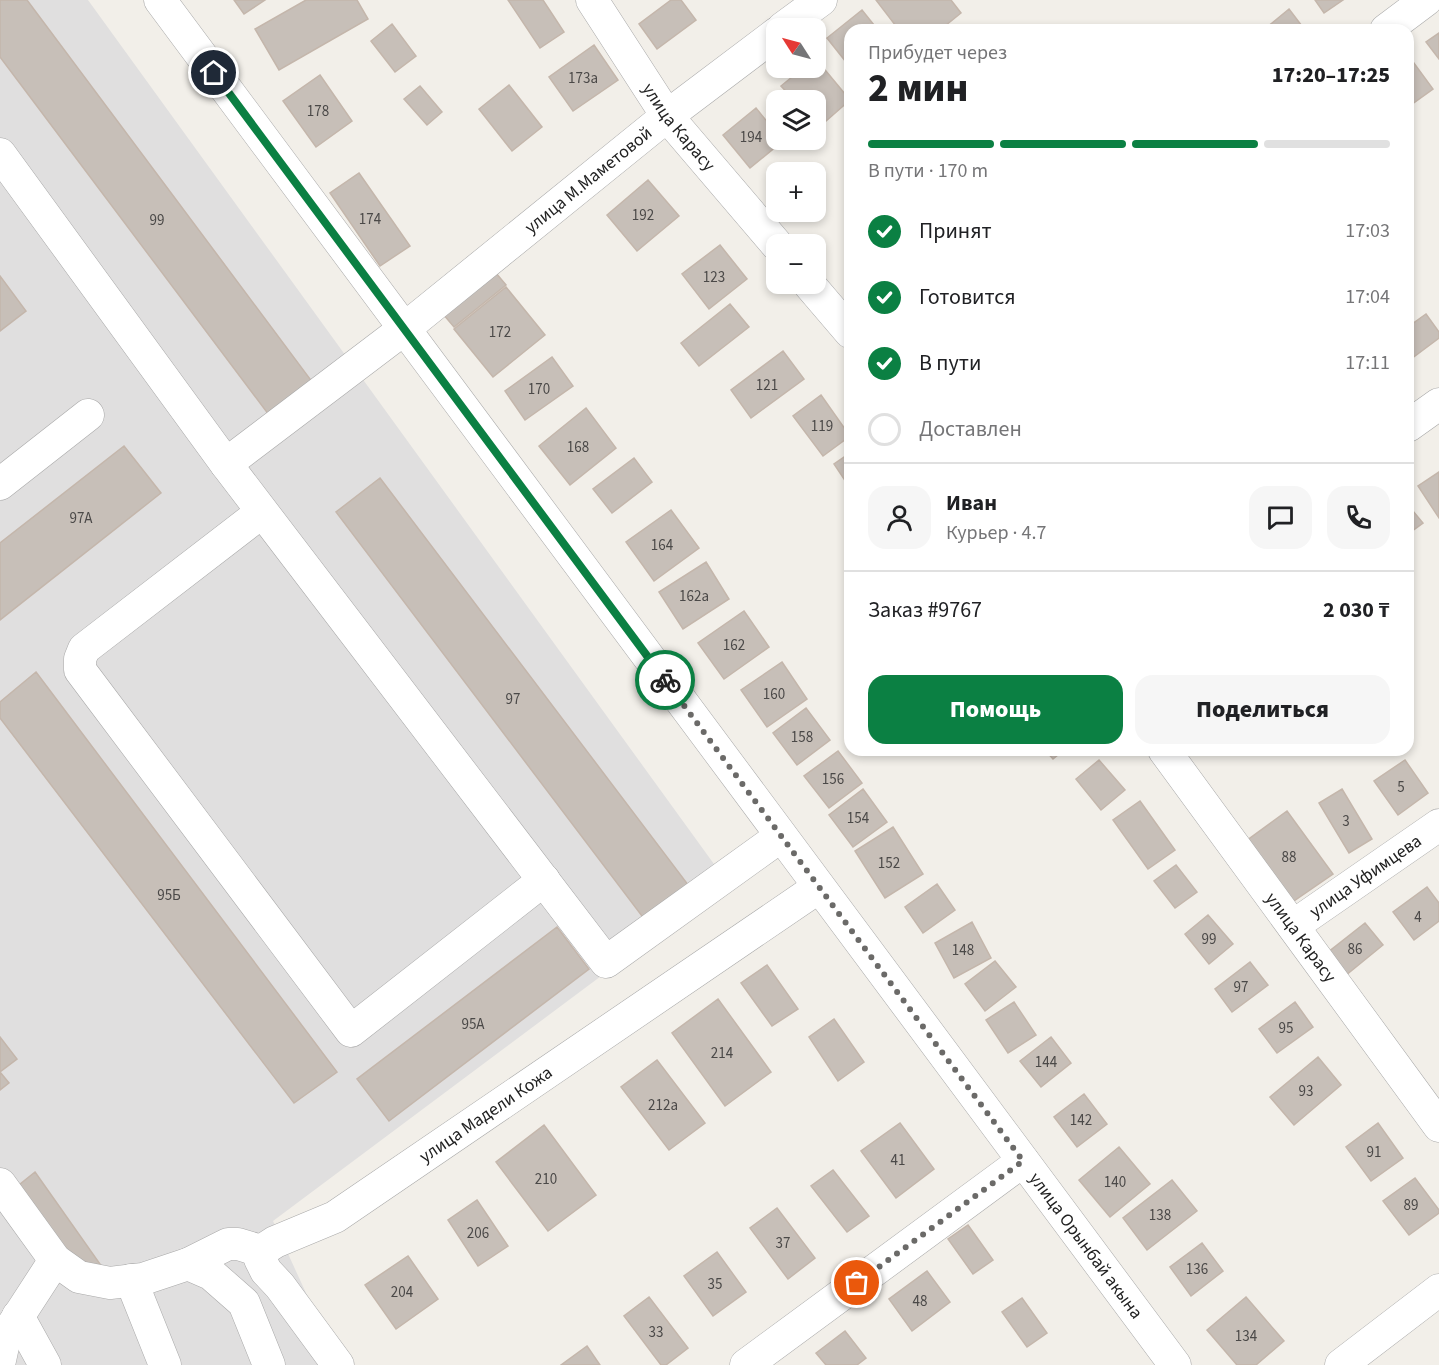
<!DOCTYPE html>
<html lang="ru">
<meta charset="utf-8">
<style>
body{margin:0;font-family:"Source Sans 3",sans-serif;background:#f6f6f6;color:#202124;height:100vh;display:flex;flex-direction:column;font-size:22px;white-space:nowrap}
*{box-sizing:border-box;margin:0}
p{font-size:20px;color:#757577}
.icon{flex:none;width:33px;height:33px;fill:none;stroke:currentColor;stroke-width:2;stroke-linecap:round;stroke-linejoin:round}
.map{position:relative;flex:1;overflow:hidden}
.sheet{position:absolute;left:844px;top:24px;width:570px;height:732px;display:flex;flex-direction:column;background:#fff;border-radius:18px;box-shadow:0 3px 9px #0003}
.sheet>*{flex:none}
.needle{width:39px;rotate:306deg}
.buttons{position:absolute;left:766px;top:18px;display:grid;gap:12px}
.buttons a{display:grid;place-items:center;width:60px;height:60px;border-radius:12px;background:#fff;box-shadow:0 3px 9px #0003;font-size:30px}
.pin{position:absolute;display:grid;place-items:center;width:51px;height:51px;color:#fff;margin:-26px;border:3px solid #fff;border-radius:50%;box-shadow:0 2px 6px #0007}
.courier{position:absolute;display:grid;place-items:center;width:60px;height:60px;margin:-30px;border:4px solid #0b8043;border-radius:50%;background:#fff;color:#222;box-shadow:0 2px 8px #0007}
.summary em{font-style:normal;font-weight:800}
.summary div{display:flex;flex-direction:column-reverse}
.summary{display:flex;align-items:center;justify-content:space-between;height:102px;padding:0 24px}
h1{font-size:39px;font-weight:800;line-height:45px}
.bar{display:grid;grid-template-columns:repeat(4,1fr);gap:9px 6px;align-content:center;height:72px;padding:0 24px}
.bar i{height:8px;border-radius:4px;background:#e0e0e0}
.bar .on{background:#0b8043}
.bar p{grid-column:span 4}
.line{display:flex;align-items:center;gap:15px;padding:0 24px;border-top:2px solid #e0e0e0}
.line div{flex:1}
.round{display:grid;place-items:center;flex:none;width:63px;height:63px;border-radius:18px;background:#f6f6f6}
ol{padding:0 24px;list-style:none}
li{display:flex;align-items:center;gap:18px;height:66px}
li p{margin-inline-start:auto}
li .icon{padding:6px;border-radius:50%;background:#0b8043;color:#fff;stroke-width:4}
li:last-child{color:#757577}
li i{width:33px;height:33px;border:3px solid #e0e0e0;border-radius:50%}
.button{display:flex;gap:12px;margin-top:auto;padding:12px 24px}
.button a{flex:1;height:69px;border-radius:18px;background:#0b8043;color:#fff;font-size:24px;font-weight:800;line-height:69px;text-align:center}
.button a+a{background:#f6f6f6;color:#202124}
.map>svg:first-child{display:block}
</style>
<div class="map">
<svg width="1439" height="1365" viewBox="0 0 1439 1365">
<rect width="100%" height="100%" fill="#f2efe9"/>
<path fill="#e0dfdf" d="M0,0H88L727,882L273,1221L339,1365H0Z"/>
<path fill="#c7bfb8" stroke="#c4b6ab" stroke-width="1.5" d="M0,0H27L313,383L269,415L0,57Z
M234,0H265L244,14Z
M306,0H357L368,19L279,70L255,29Z
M508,0H543L564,32L540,48Z
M671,0H681L696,20L657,49L639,24Z
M876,0H951L961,13L940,30H899Z
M1315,0H1343L1324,13Z
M1289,9L1305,30H1268L1266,28Z
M862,10L878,30H850V67L827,38Z
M392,24L416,56L395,72L371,41Z
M1439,33V59L1426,42Z
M594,45L618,80L573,111L549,77Z
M1408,55L1433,89L1408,107Z
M816,59L850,100L817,129L816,100H794L781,86L803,68H816Z
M320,75L352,121L316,147L283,101Z
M509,85L542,127L512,151L479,109Z
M420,86L442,112L427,125L404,99Z
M756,108L777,134V140L783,141L750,168L723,135Z
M359,173L410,246L380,266L330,193Z
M648,180L679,216L637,251L607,215Z
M720,245L747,279L709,309L682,274Z
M490,266L506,285L454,327L438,308Z
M0,276L26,311L0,331Z
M506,287L545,335L493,377L454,329Z
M730,304L749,327L699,366L681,343Z
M1426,314L1439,332V338L1411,359L1408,355V327Z
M783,351L804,379L751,418L731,390Z
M552,357L573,386L525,420L505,391Z
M821,395L850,436L823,456L793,416Z
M586,408L616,448L570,485L539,446Z
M124,446L161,493L0,620V543Z
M850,453V488L834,464Z
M634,458L652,482L612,513L593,489Z
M1439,472V518L1418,486Z
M380,478L689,886L645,920L336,512Z
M1408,505L1423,523L1408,534Z
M671,510L699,548L654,581L626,542Z
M706,562L729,599L683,629L659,592Z
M744,611L769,647L724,679L698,643Z
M782,662L807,699L767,727L741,690Z
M36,672L337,1072L294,1103L0,718V702Z
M806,708L830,740L797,765L773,733Z
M1045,750H1064L1053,759Z
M838,751L862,783L829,808L804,776Z
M1099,760L1125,790L1101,810L1076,779Z
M1405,760L1428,793L1398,815L1374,781Z
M863,789L887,822L853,847L829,815Z
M1342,789L1372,839L1349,853L1319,803Z
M1140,801L1175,850L1148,869L1113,820Z
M1287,811L1333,874L1291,903L1246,841Z
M893,827L923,874L885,898L855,851Z
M1176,865L1197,892L1175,908L1154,881Z
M937,884L955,910L923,933L905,907Z
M1427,887L1439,903V921L1414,940L1393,912Z
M1208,915L1233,944L1209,964L1185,934Z
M972,922L991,958L954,978L935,943Z
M1365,923L1383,945L1345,976L1327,953Z
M557,927L589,969L389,1121L357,1079Z
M995,961L1016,987L985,1011L965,984Z
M1250,962L1268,985L1232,1012L1215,989Z
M767,965L798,1009L772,1026L741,983Z
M718,999L771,1072L725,1106L672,1033Z
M1014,1002L1036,1035L1008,1053L986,1020Z
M1295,1002L1313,1027L1277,1053L1259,1029Z
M834,1019L864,1062L838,1081L809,1037Z
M0,1037L17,1059L0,1072L9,1083L0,1090Z
M1051,1037L1071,1063L1041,1087L1020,1061Z
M1318,1057L1341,1085L1294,1125L1270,1097Z
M657,1060L705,1123L669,1150L621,1087Z
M1084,1094L1107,1124L1077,1147L1054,1117Z
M900,1123L934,1169L896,1198L861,1151Z
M1378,1123L1403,1158L1371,1181L1346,1147Z
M544,1125L596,1195L548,1231L496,1162Z
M1119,1147L1150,1184L1110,1217L1079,1180Z
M833,1170L869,1216L847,1232L811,1186Z
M35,1172L107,1274L67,1266L14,1189Z
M1415,1178L1439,1210V1213L1409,1235L1383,1201Z
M1172,1180L1197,1211L1147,1250L1123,1218Z
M477,1200L508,1246L478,1266L448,1220Z
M777,1208L815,1258L788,1279L750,1228Z
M968,1225L993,1260L973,1274L948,1239Z
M1202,1243L1223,1271L1191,1296L1170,1267Z
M717,1252L746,1292L713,1316L684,1276Z
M408,1256L438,1299L396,1329L365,1285Z
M927,1271L950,1302L912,1331L889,1299Z
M649,1297L688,1348L666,1365H661L624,1316Z
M1246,1297L1284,1341L1256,1365H1237L1207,1330Z
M1022,1298L1047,1333L1027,1347L1002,1312Z
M845,1331L866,1358L857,1365H826L816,1353Z
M587,1346L600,1365H561Z"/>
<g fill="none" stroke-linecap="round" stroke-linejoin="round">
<defs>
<g id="minor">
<path id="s1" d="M160,0L1175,1365"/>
<path id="s2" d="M592,0L667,116L777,245"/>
<path d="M783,28L821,0"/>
<path d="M1386,30L1426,0"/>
<path id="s3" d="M0,154L226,464L404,329L667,116L777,33"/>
<path d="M809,284L850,332"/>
<path d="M1408,426L1439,404"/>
<path d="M226,464L606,962L781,836"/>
<path d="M0,484L88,415"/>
<path d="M262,512L84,649L80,659V670L351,1031L544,880"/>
<path id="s4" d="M1164,750L1439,1126"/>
<path id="s5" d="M1293,926L1439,825"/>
<path d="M0,1184L55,1260L79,1277L110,1283L143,1279L188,1264L228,1244H238L261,1251"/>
<path d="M188,1264L211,1274L244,1303L269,1365"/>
<path d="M131,1280L165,1365"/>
<path d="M18,1316L45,1365"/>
<path d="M0,1360L5,1337L55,1260"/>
<path id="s6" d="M338,1365L280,1286L266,1271L260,1259L261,1251L275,1242L335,1217L819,887"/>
<path d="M746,1365L1023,1161"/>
<path d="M1341,1365L1439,1290"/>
</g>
</defs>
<use href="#minor" stroke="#a9a9a9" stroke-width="33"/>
<use href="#minor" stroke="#fff" stroke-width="32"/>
</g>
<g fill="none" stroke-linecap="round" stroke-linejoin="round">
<path stroke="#6b6a68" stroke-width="6" stroke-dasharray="0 10.8" d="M665,680L1023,1161L857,1283"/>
<path stroke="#0b8043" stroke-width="8" d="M214,73L665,680"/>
</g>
<g text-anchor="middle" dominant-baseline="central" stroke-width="4.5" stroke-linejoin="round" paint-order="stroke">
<g font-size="15" fill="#4b4948">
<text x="583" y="78">173а</text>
<text x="318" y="111">178</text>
<text x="751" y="137">194</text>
<text x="643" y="215">192</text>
<text x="370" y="219">174</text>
<text x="157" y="220">99</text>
<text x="714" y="277">123</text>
<text x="500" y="332">172</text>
<text x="767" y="385">121</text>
<text x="539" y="389">170</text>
<text x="822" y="426">119</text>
<text x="578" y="447">168</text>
<text x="81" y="518">97А</text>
<text x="662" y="545">164</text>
<text x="694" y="596">162а</text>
<text x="734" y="645">162</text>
<text x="774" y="694">160</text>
<text x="513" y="699">97</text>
<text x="802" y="737">158</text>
<text x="833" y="779">156</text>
<text x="1401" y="787">5</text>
<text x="858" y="818">154</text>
<text x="1346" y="821">3</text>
<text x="1289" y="857">88</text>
<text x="889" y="863">152</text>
<text x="169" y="895">95Б</text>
<text x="1418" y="917">4</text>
<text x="1209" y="939">99</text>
<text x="1355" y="949">86</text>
<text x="963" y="950">148</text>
<text x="1241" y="987">97</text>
<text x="473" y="1024">95А</text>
<text x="1286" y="1028">95</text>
<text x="722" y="1053">214</text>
<text x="1046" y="1062">144</text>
<text x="1306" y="1091">93</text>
<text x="663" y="1105">212а</text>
<text x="1081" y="1120">142</text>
<text x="1374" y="1152">91</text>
<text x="898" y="1160">41</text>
<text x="546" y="1179">210</text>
<text x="1115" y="1182">140</text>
<text x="1411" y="1205">89</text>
<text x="1160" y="1215">138</text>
<text x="478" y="1233">206</text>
<text x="783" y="1243">37</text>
<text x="1197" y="1269">136</text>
<text x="715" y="1284">35</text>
<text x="402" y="1292">204</text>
<text x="920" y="1301">48</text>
<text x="656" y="1332">33</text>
<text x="1246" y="1336">134</text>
</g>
<g font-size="18" fill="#222" stroke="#fff">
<text stroke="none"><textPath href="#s2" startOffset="154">улица Карасу</textPath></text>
<text stroke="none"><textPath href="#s3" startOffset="844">улица М.Маметовой</textPath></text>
<text stroke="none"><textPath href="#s5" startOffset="88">улица Уфимцева</textPath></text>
<text stroke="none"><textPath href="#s4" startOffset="232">улица Карасу</textPath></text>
<text stroke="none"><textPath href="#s6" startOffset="404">улица Мадели Кожа</textPath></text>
<text stroke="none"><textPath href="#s1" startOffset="1552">улица Орынбай акына</textPath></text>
</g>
</g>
</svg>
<div class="buttons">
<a><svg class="needle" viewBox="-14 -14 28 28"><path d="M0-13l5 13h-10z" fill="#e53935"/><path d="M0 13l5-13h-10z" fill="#757577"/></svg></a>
<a><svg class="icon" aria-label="layers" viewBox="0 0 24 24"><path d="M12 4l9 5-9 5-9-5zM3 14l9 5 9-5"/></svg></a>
<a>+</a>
<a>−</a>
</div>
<div class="pin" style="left:857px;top:1283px;background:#ea580c"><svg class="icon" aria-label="bag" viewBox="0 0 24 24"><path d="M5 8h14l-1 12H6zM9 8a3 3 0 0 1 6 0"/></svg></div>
<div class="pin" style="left:214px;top:73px;background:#1f2937"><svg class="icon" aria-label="home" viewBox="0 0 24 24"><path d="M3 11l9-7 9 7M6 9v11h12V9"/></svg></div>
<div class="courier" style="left:665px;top:680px"><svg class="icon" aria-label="bike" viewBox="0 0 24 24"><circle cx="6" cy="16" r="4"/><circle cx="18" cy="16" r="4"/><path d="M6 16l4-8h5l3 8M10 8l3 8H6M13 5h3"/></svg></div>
<section class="sheet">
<div class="summary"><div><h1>2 мин</h1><p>Прибудет через</p></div><em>17:20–17:25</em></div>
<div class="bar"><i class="on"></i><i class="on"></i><i class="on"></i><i></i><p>В пути · 170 m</p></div>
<ol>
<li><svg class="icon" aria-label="check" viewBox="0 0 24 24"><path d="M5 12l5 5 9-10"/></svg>Принят<p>17:03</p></li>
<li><svg class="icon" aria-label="check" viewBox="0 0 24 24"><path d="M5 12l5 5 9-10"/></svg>Готовится<p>17:04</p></li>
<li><svg class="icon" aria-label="check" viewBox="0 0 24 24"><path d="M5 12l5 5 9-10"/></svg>В пути<p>17:11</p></li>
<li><i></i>Доставлен</li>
</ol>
<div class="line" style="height:108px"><a class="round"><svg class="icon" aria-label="person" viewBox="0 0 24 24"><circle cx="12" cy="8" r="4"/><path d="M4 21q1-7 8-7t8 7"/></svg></a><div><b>Иван</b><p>Курьер · 4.7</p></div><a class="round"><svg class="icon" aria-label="chat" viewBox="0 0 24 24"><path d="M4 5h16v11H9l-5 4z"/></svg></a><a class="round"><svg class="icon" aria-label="phone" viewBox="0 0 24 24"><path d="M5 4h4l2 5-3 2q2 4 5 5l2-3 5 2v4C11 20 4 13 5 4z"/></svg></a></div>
<div class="line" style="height:78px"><div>Заказ #9767</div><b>2 030 ₸</b></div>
<div class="button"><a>Помощь</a><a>Поделиться</a></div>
</section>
</div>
